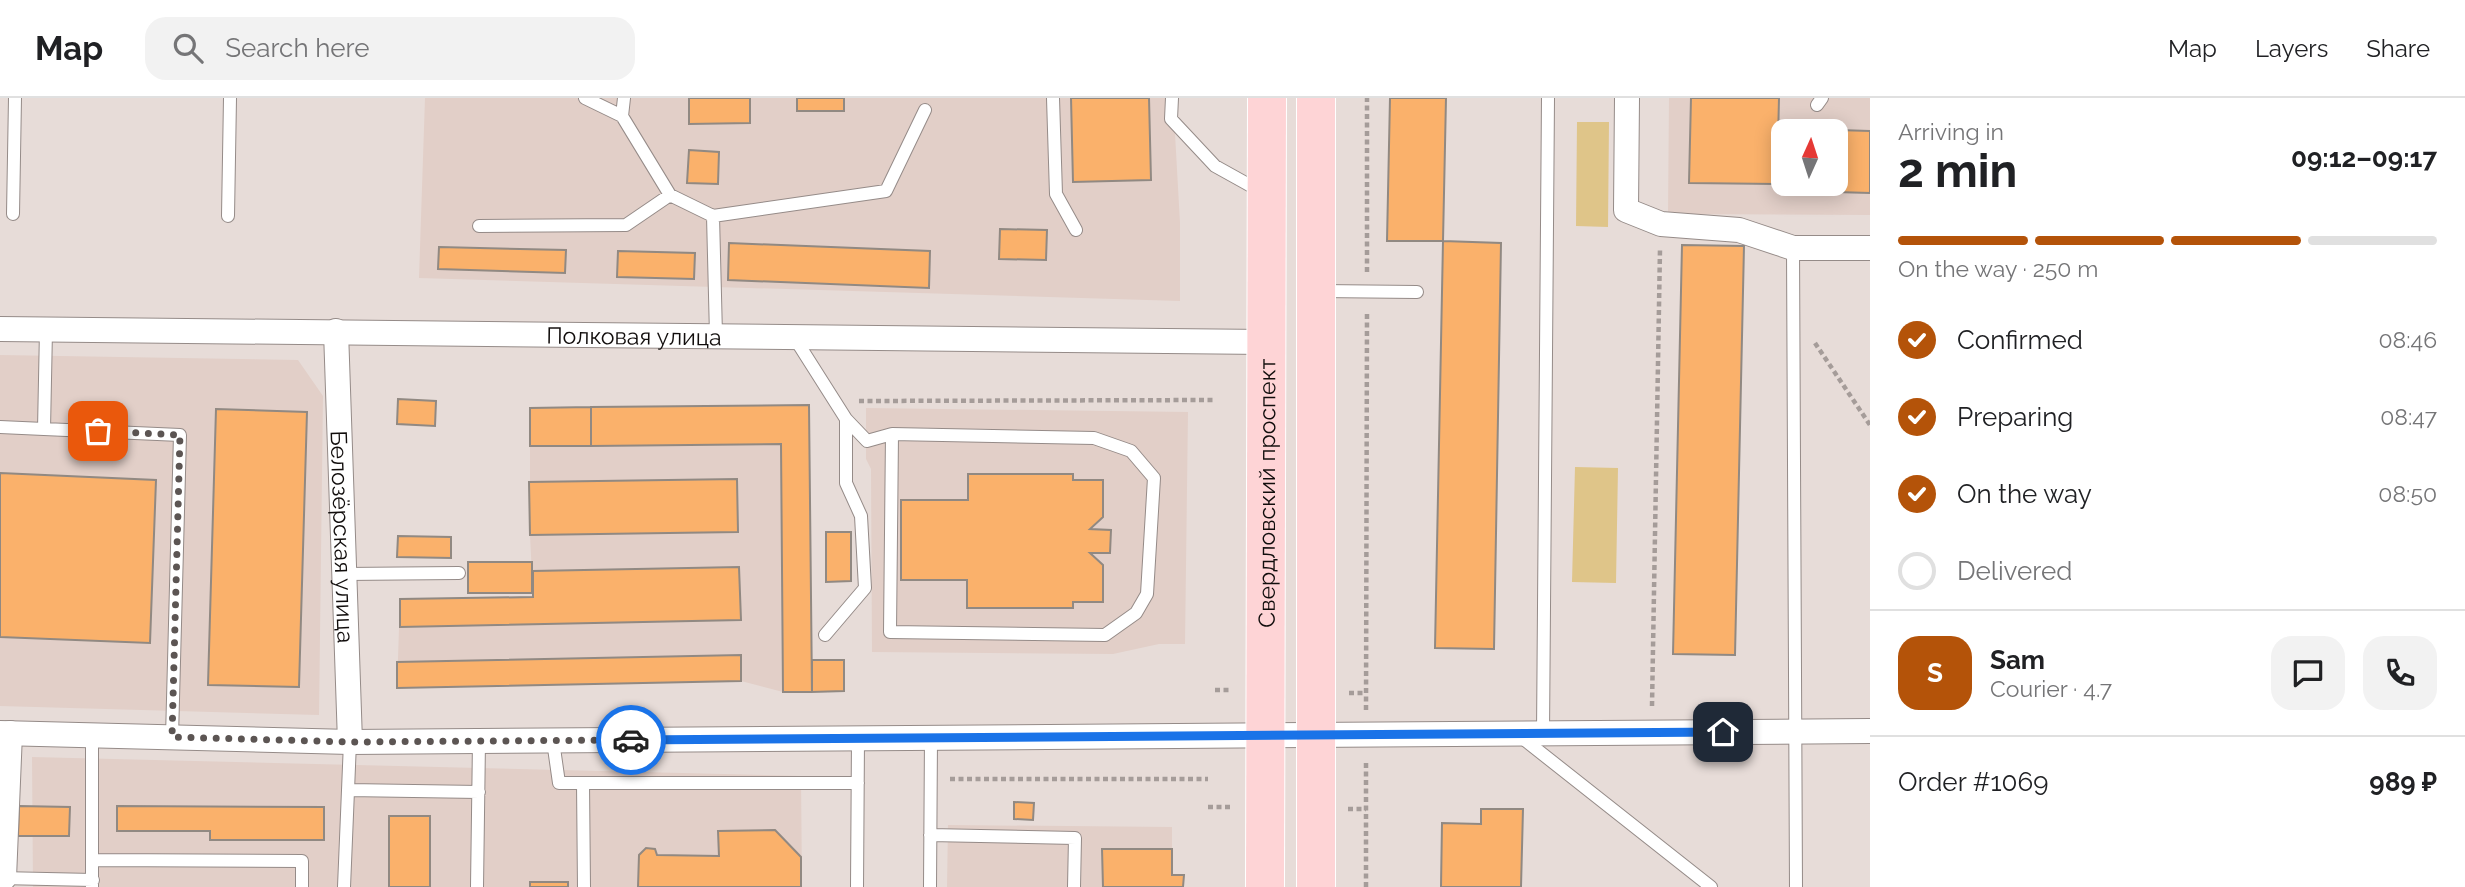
<!DOCTYPE html>
<meta charset="utf-8">
<style>
body{margin:0;font-family:Raleway,sans-serif;background:#f2f2f2;color:#202124;height:100vh;display:flex;flex-direction:column;font-size:26px;white-space:nowrap}
*{box-sizing:border-box;margin:0}
p{font-size:23px;color:#757577}
.icon{flex:none;width:38px;height:38px;fill:none;stroke:currentColor;stroke-width:2;stroke-linecap:round;stroke-linejoin:round}
.map{position:relative;flex:1;overflow:hidden}
.side{display:flex;flex-direction:column;background:#fff;width:595px}
.side>*{flex:none}
.needle{width:46px;rotate:3deg}
.tools{position:absolute;left:1771px;top:21px;display:grid;gap:14px}
.tools a{display:grid;place-items:center;width:77px;height:77px;border-radius:14px;background:#fff;box-shadow:0 4px 18px #0003;font-size:35px}
.pin{position:absolute;display:grid;place-items:center;width:60px;height:60px;color:#fff;margin:-30px;border-radius:14px;box-shadow:0 4px 10px #0006}
.courier{position:absolute;display:grid;place-items:center;width:70px;height:70px;margin:-35px;border:5px solid #1a73e8;border-radius:50%;background:#fff;color:#222;box-shadow:0 2px 9px #0007}
.overview em{font-style:normal;font-weight:700}
.overview div{display:flex;flex-direction:column-reverse}
.overview{display:flex;align-items:center;justify-content:space-between;height:119px;padding:0 28px}
h1{font-size:46px;font-weight:700;line-height:52px}
.bar{display:grid;grid-template-columns:repeat(4,1fr);gap:10px 7px;align-content:center;height:84px;padding:0 28px}
.bar i{height:9px;border-radius:5px;background:#e0e0e0}
.bar .on{background:#b45309}
.bar p{grid-column:span 4}
.line{display:flex;align-items:center;gap:18px;padding:0 28px;border-top:2px solid #e0e0e0}
.line div{flex:1}
.round{display:grid;place-items:center;flex:none;width:74px;height:74px;border-radius:21px;background:#f2f2f2}
ol{padding:0 28px;list-style:none}
li{display:flex;align-items:center;gap:21px;height:77px}
li p{margin-inline-start:auto}
li .icon{padding:7px;border-radius:50%;background:#b45309;color:#fff;stroke-width:4}
li:last-child{color:#757577}
li i{width:38px;height:38px;border:4px solid #e0e0e0;border-radius:50%}
header{display:flex;align-items:center;gap:42px;box-sizing:border-box;height:98px;padding:0 35px;background:#fff;border-bottom:2px solid #e0e0e0}
header strong{font-size:33px}
nav{display:flex;gap:38px;margin-inline-start:auto;font-size:24px}
.search{width:490px;height:63px;background:#f2f2f2;display:flex;align-items:center;gap:18px;box-sizing:border-box;padding:0 24px;border-radius:21px;color:#757577;font-size:26px}
main{display:flex;flex:1;min-height:0}
.map>svg:first-child{display:block}
</style>
<header>
<strong>Map</strong>
<div class="search"><svg class="icon" aria-label="search" viewBox="0 0 24 24"><circle cx="10" cy="10" r="6"/><path d="M15 15l6 6"/></svg>Search here</div>
<nav><a>Map</a><a>Layers</a><a>Share</a></nav>
</header>
<main>
<div class="map">
<svg width="1870" height="789" viewBox="0 0 1870 789">
<rect width="100%" height="100%" fill="#e7dcd8"/>
<path fill="#e2cfc8" fill-rule="evenodd" d="M425,0H1173L1180,125V203L419,180Z
M1669,0H1870V117L1668,116ZM1783,33H1836V86H1783Z
M0,257L298,262L323,298L319,617L0,608Z
M809,307L812,594H783L741,583L397,590L400,501L533,498L530,437V310Z
M866,310L1188,314L1185,546H1159L1113,556L872,554L871,371L866,361Z
M32,659L801,678L802,789H33Z
M948,727L1172,729V776L1184,777L1183,789H947Z"/>
<path fill="#dfc589" d="M1577,24H1609L1608,129L1576,128Z
M1575,369L1618,370L1616,485L1572,484Z"/>
<path fill="#fab16b" stroke="#918982" stroke-width="2" d="M689,0H750V25L689,26Z
M797,0H844V13H797Z
M1071,0H1149L1151,82L1073,84Z
M1390,0H1446L1443,143H1387Z
M1691,0H1779L1777,86L1689,85Z
M1838,32L1870,33V95L1836,94Z
M689,52L719,54L718,86L687,85Z
M1000,131L1047,132L1046,162L999,161Z
M1443,143L1501,145L1494,551L1435,550Z
M729,145L930,153L929,190L728,182Z
M1682,147L1744,148L1735,557L1673,556Z
M439,149L566,152L565,175L438,171Z
M618,153L695,155L694,181L617,179Z
M398,301L436,303L435,328L397,326Z
M809,307L812,594H783L781,346L591,348V309Z
M591,309V348H530V310Z
M216,311L307,314L299,589L208,587Z
M0,375L156,382L150,545L0,539Z
M968,376H1073V382H1103V419L1090,431L1111,432L1110,455H1090L1103,467V504H1073V510H967V482H901V402H968Z
M737,381L738,434L530,437L529,384Z
M826,434H851V483L826,484Z
M398,438L451,439V460L397,459Z
M468,464H532V495H468Z
M739,469L741,522L400,529V501L533,499V473Z
M741,557V583L397,590V564Z
M812,562H844V593L812,594Z
M1014,704L1034,705L1033,722L1014,721Z
M19,708L70,709L69,738H18Z
M117,708L324,709V742H210V733H117Z
M1481,711H1523L1521,789H1441L1442,725L1481,726Z
M389,718H430V789H389Z
M775,732L801,759V789H638L639,757L646,750L655,751L657,757L719,758L718,733Z
M1102,751H1172V777H1184L1183,789H1103Z
M530,784H568V789H530Z"/>
<g fill="none" stroke-linecap="round" stroke-linejoin="round">
<defs>
<path id="service" d="M585,0L622,18
M624,0L622,18L670,97L713,118L886,93L925,12
M1053,0L1056,96L1076,132
M1172,0L1171,21L1215,68L1260,93
M1817,7L1822,0
M13,116L15,0
M228,118L230,0
M713,118L716,237
M479,128L626,127L670,97
M1793,150L1796,789
M1320,193L1417,194
M794,239L846,321L867,343L892,336L890,534L1105,537L1136,515L1147,496L1154,380L1131,353L1094,340L892,336
M0,329L44,331L46,232
M44,331L180,337L172,639
M344,476L459,475
M825,537L865,490L861,418L846,385V321
M1543,636L1548,0
M92,637V789
M1521,639L1711,789
M553,643L559,685H583L584,789
M583,685H858
M348,692L479,694
M930,737L1075,740L1074,789
M93,762L302,763V789
M0,780L93,782
M344,789L350,644
M477,789L479,643
M857,789L858,641
M930,789L931,640"/>
<g id="minor">
<path d="M1627,0L1626,112L1661,126L1739,132L1793,150H1870"/>
<path id="s1" d="M0,231L1266,244"/>
<path id="s2" d="M336,233L350,644"/>
<path d="M0,635L350,644L1870,633"/>
<path d="M4,780L10,635"/>
</g>
<g id="primary">
<path d="M1316,0V789"/>
<path id="s3" d="M1265,789L1267,0"/>
</g>
</defs>
<use href="#service" stroke="#958b88" stroke-width="14"/>
<use href="#minor" stroke="#958b88" stroke-width="26"/>
<use href="#primary" stroke="#fff" stroke-width="40"/>
<path stroke="#a59c99" stroke-width="4.5" stroke-dasharray="5 3.5" stroke-linecap="butt" d="M1367,174V0
M1815,245L1870,327
M859,303L1215,302
M1215,592H1232
M1349,595H1366
M1652,608L1660,151
M1366,612L1367,214
M950,681H1208
M1208,709H1231
M1348,711H1366
M1366,789V662"/>
<use href="#service" stroke="#fff" stroke-width="12"/>
<use href="#minor" stroke="#fff" stroke-width="24"/>
<use href="#primary" stroke="#fed4d6" stroke-width="38"/>
</g>
<g fill="none" stroke-linecap="round" stroke-linejoin="round">
<path stroke="#5c5553" stroke-width="7" stroke-dasharray="0 12.6" d="M98,333L180,337L172,639L350,644L631,642"/>
<path stroke="#1a73e8" stroke-width="9" d="M631,642L1723,634"/>
</g>
<g text-anchor="middle" dominant-baseline="central" stroke-width="5" stroke-linejoin="round" paint-order="stroke">
<g font-size="23" fill="#110d0c" stroke="#e7dcd8">
<text stroke="none"><textPath href="#s1" startOffset="634">Полковая улица</textPath></text>
<text stroke="none"><textPath href="#s3" startOffset="394">Свердловский проспект</textPath></text>
<text stroke="none"><textPath href="#s2" startOffset="206">Белозёрская улица</textPath></text>
</g>
</g>
</svg>
<div class="tools">
<a><svg class="needle" viewBox="-14 -14 28 28"><path d="M0-13l5 13h-10z" fill="#e53935"/><path d="M0 13l5-13h-10z" fill="#757577"/></svg></a>
</div>
<div class="pin" style="left:98px;top:333px;background:#ea580c"><svg class="icon" aria-label="bag" viewBox="0 0 24 24"><path d="M5 8h14l-1 12H6zM9 8a3 3 0 0 1 6 0"/></svg></div>
<div class="pin" style="left:1723px;top:634px;background:#1f2937"><svg class="icon" aria-label="home" viewBox="0 0 24 24"><path d="M3 11l9-7 9 7M6 9v11h12V9"/></svg></div>
<div class="courier" style="left:631px;top:642px"><svg class="icon" aria-label="car" viewBox="0 0 24 24"><path d="M5 17H2v-5l4-1 3-4h7l3 4 3 1v5h-3M9 17h6M6 11h13"/><circle cx="7" cy="17" r="2"/><circle cx="17" cy="17" r="2"/></svg></div>
</div>
<section class="side">
<div class="overview"><div><h1>2 min</h1><p>Arriving in</p></div><em>09:12–09:17</em></div>
<div class="bar"><i class="on"></i><i class="on"></i><i class="on"></i><i></i><p>On the way · 250 m</p></div>
<ol>
<li><svg class="icon" aria-label="check" viewBox="0 0 24 24"><path d="M5 12l5 5 9-10"/></svg>Confirmed<p>08:46</p></li>
<li><svg class="icon" aria-label="check" viewBox="0 0 24 24"><path d="M5 12l5 5 9-10"/></svg>Preparing<p>08:47</p></li>
<li><svg class="icon" aria-label="check" viewBox="0 0 24 24"><path d="M5 12l5 5 9-10"/></svg>On the way<p>08:50</p></li>
<li><i></i>Delivered</li>
</ol>
<div class="line" style="height:126px"><b class="round" style="background:#b45309;color:#fff">S</b><div><b>Sam</b><p>Courier · 4.7</p></div><a class="round"><svg class="icon" aria-label="chat" viewBox="0 0 24 24"><path d="M4 5h16v11H9l-5 4z"/></svg></a><a class="round"><svg class="icon" aria-label="phone" viewBox="0 0 24 24"><path d="M5 4h4l2 5-3 2q2 4 5 5l2-3 5 2v4C11 20 4 13 5 4z"/></svg></a></div>
<div class="line" style="height:91px"><div>Order #1069</div><b>989 ₽</b></div>
</section>
</main>
